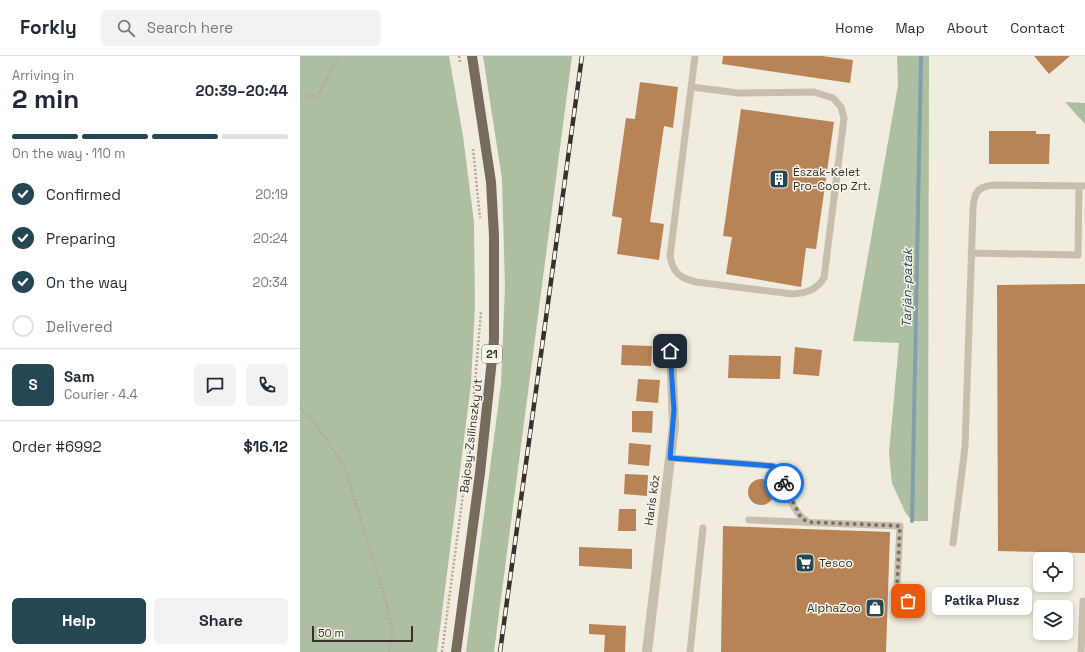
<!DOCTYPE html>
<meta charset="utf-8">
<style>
body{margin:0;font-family:"Space Grotesk",sans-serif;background:#f2f2f3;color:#1f2937;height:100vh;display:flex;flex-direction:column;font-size:15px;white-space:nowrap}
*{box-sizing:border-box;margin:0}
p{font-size:13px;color:#747a83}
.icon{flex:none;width:22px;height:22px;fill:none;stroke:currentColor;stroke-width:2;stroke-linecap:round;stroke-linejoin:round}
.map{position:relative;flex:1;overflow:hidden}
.panel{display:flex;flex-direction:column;background:#fff;width:300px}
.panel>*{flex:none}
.controls{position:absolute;left:733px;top:496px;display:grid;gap:8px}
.controls a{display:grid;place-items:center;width:40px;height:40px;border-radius:6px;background:#fff;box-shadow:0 2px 6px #0003;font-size:20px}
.scale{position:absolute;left:12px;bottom:10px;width:101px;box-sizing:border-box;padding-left:4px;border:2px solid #36312a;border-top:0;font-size:11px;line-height:14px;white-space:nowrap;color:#36312a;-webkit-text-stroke:3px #f8f5eb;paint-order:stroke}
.pin{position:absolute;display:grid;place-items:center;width:34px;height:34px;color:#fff;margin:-17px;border-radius:8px;box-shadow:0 2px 6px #0006}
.courier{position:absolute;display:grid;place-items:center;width:40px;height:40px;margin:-20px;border:3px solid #1a73e8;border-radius:50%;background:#fff;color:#222;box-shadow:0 1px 5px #0007}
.bubble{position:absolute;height:28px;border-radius:6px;background:#fff;box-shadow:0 2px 6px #0003;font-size:13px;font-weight:600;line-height:28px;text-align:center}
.headline em{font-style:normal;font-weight:600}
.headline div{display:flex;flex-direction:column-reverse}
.headline{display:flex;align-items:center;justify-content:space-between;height:68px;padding:0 12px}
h1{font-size:26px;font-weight:600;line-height:30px}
.bar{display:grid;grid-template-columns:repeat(4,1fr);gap:6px 4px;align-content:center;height:48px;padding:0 12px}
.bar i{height:5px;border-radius:3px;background:#e0e1e3}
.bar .current{background:#254653}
.bar p{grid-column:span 4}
.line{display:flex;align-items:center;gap:10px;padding:0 12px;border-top:1px solid #e0e1e3}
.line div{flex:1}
.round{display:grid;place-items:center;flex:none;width:42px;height:42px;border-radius:6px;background:#f2f2f3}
ol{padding:0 12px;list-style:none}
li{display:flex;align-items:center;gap:12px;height:44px}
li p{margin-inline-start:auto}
li .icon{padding:4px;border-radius:50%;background:#254653;color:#fff;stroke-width:4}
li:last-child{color:#747a83}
li i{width:22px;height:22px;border:2px solid #e0e1e3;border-radius:50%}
.primary-button{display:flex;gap:8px;margin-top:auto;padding:8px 12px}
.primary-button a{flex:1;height:46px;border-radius:6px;background:#254653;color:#fff;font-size:16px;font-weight:600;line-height:46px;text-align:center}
.primary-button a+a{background:#f2f2f3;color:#1f2937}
header{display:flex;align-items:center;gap:24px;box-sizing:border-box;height:56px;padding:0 20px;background:#fff;border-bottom:1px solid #e0e1e3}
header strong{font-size:19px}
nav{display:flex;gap:22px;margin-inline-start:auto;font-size:14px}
.search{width:280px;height:36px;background:#f2f2f3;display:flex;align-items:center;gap:10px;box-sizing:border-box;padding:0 14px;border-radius:6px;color:#747a83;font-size:15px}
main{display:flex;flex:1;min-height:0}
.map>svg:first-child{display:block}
</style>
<header>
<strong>Forkly</strong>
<div class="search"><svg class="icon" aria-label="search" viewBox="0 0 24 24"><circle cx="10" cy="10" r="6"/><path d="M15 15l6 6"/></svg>Search here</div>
<nav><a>Home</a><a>Map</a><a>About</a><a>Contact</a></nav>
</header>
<main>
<section class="panel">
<div class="headline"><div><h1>2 min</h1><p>Arriving in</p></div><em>20:39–20:44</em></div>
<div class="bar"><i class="current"></i><i class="current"></i><i class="current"></i><i></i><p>On the way · 110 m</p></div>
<ol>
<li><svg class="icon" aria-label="check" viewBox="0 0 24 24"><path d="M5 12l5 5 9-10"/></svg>Confirmed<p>20:19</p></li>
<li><svg class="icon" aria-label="check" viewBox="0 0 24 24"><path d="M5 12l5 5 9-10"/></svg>Preparing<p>20:24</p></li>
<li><svg class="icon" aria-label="check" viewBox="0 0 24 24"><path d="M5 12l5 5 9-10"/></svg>On the way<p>20:34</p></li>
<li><i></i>Delivered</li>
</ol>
<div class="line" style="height:72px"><b class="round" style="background:#254653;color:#fff">S</b><div><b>Sam</b><p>Courier · 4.4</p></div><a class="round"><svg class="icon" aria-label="chat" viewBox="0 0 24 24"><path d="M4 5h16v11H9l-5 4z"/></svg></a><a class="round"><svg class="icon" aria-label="phone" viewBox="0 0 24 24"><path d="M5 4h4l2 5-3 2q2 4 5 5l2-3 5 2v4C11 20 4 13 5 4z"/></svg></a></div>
<div class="line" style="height:52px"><div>Order #6992</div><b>$16.12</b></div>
<div class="primary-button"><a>Help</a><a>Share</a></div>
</section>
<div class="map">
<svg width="785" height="596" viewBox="0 0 785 596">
<rect width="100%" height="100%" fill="#f0ecdf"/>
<path fill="#aebea1" d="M0,0H149L163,80L174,166L175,249L171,328L137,596H0Z
M183,0H272L194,596H166L201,328L205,231L202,123Z
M597,0H629L628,465H612L605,456L592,427L589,397L599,287L553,285L598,29Z
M765,46L785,47V68Z"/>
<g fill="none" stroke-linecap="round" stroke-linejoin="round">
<path stroke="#82a0aa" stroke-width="4" d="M612,465L621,0"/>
</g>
<path fill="#b88355" d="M423,0H522L553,4L550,27L422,8Z
M734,0H770L749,18Z
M340,26L378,31L373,72L364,70L350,166L364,168L359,204L317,198L322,162L312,160L326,62L335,63Z
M441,53L534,66L516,193L506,192L501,231L426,218L432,181L423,180Z
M689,75H736V78H750L749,108H689Z
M785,228V497L698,495L697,229Z
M322,289L352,290L351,310L321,309Z
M495,291L522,294L519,320L493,318Z
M429,299L481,300L480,323L428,322Z
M338,323L360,324L358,347L336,345Z
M332,355H353L352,377L332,376Z
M329,387L351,389L349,410L328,408Z
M325,418L348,419L347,440L324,438Z
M448 436a13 13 0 1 1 26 0a13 13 0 1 1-26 0Z
M319,453H336V475H318Z
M423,470L590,476L586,596H421Z
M279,491L332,493V513L279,510Z
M289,568L326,570L325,596H304L305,579L289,578Z"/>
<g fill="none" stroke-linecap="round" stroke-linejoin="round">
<path stroke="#b3a997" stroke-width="2.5" stroke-dasharray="2 2" stroke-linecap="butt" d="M159,0L160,7
M0,40H18L39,0
M173,93L180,162
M0,352L10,361L44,409L86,545L92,574L89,596
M142,596L170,386L181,255"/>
<path stroke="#c7bead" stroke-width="7" d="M392,31L438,37L514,36L533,42L541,51L544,62L524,222C516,234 507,237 493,238L396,226C380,222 373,217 370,200L395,0
M671,197L778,199L779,130
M371,402L473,410C485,425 491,457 507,465
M449,464L600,470L597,531L608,545
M653,487L665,391L673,153C674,137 677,131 693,129L785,130
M390,596L403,472
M781,596L783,545"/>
<path stroke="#c7bead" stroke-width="10" d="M347,596L374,369L371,295"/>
<path stroke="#766b5d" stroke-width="10" d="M156,596L180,417L194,284V180L191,126L172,0"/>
<defs>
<path id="rail" d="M200,596L282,0"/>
</defs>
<use href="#rail" stroke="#36312a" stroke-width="4.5"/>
<use href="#rail" stroke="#f8f5eb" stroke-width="3" stroke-dasharray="9" stroke-linecap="butt"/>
</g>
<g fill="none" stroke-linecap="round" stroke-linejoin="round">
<path stroke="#777269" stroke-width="4" stroke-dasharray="0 7.2" d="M484,427L501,462L508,466L600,470L597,531L608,545"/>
<path stroke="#1a73e8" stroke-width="5" d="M370,295L374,354L370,402L473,410L484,427"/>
</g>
<defs>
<symbol id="building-square" viewBox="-11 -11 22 22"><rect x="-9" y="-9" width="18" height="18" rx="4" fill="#254653" stroke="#f8f5eb"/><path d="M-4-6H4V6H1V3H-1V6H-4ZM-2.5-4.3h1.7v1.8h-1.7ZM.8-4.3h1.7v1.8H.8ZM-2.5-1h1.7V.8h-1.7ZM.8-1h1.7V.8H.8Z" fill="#fff"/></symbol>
<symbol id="supermarket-square" viewBox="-11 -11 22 22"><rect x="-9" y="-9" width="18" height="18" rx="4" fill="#254653" stroke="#f8f5eb"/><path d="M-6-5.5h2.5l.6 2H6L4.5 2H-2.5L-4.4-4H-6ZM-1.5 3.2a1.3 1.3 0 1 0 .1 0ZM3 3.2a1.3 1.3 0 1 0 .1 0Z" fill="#fff"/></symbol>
<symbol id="shop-square" viewBox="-11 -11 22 22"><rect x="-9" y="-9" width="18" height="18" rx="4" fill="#254653" stroke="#f8f5eb"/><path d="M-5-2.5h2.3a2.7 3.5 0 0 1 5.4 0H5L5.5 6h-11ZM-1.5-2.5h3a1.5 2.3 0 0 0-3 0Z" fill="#fff"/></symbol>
</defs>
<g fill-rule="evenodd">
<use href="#building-square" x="468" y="112" width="22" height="22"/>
<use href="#supermarket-square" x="494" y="496" width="22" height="22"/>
<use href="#shop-square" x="564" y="541" width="22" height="22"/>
</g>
<g text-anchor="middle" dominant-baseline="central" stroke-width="3" stroke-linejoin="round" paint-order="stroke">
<rect fill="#f8f5eb" stroke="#706c64" stroke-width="1" x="182" y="289" width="20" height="18" rx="3"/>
<g font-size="11" font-weight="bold" fill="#36312a">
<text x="192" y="298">21</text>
</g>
<g font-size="12" fill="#36312a" stroke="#f8f5eb" text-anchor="start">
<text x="493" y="116">Észak-Kelet<tspan x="493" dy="14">Pro-Coop Zrt.</tspan></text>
<text x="519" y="507">Tesco</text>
<text x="561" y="552" text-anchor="end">AlphaZoo</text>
</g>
<g font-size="12" fill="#36312a" stroke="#f8f5eb">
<text transform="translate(171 380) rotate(-83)">Bajcsy-Zsilinszky út</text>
<text transform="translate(352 444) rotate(-82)">Haris köz</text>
</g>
<g font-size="13" font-style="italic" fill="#254653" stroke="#f8f5eb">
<text transform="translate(607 232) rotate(-89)">Tarján-patak</text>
</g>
</g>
</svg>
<div class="controls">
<a><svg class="icon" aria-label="locate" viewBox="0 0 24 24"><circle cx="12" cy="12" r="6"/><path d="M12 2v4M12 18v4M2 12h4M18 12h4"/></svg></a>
<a><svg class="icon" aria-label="layers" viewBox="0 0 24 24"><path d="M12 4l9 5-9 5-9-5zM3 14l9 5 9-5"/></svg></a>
</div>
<div class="scale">50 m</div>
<div class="pin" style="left:608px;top:545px;background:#ea580c"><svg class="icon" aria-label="bag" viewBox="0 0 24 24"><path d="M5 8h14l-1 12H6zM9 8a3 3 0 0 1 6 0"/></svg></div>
<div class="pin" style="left:370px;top:295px;background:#1f2937"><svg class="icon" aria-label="home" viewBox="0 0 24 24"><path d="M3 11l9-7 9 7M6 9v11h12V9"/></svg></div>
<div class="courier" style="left:484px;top:427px"><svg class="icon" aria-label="bike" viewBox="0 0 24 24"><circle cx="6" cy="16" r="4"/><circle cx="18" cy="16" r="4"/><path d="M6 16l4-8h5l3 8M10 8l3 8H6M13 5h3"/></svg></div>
<div class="bubble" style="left:632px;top:531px;width:100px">Patika Plusz</div>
</div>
</main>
